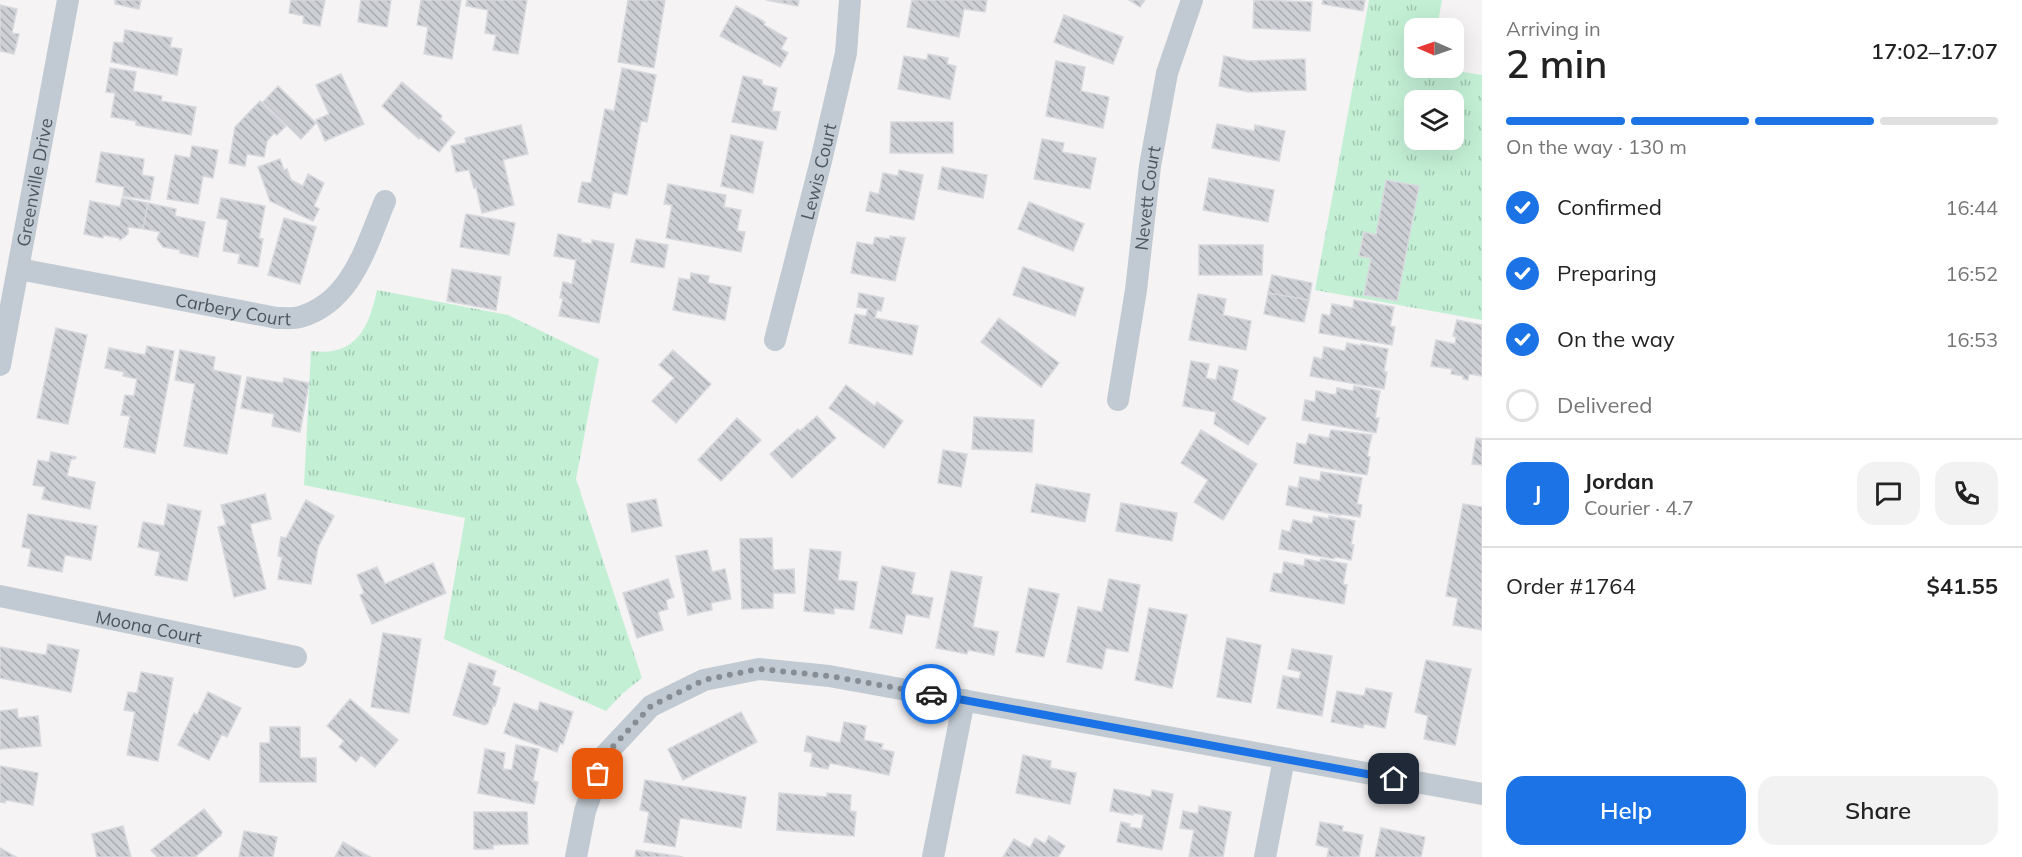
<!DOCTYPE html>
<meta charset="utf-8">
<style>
body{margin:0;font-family:Mulish,sans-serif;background:#f2f2f2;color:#222;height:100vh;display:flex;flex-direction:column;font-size:22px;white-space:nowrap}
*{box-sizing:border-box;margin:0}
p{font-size:20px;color:#767676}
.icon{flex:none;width:33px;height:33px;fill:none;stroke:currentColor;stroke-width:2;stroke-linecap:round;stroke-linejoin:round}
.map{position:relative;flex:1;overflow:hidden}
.sheet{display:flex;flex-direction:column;background:#fff;width:540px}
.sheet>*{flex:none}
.needle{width:39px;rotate:272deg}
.tools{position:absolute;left:1404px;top:18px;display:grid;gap:12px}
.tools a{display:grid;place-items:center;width:60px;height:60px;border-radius:12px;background:#fff;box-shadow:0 6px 24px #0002;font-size:30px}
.pin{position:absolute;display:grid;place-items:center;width:51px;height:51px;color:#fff;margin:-26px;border-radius:12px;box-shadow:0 3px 9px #0006}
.courier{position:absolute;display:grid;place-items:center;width:60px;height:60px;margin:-30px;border:4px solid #1c73e5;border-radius:50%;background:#fff;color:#222;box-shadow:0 2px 8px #0007}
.overview em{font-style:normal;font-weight:600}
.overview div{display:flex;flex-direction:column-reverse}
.overview{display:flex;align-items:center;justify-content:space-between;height:102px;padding:0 24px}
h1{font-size:39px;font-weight:600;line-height:45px}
.bar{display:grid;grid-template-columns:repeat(4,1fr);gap:9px 6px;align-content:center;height:72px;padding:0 24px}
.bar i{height:8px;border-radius:4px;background:#e0e0e0}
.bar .on{background:#1c73e5}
.bar p{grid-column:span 4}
.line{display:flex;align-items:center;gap:15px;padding:0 24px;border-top:2px solid #e0e0e0}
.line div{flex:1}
.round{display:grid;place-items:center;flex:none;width:63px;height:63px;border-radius:18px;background:#f2f2f2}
ol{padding:0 24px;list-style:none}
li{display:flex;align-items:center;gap:18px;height:66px}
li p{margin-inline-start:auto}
li .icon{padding:6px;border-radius:50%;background:#1c73e5;color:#fff;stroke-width:4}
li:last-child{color:#767676}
li i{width:33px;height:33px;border:3px solid #e0e0e0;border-radius:50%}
.cta{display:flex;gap:12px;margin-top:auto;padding:12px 24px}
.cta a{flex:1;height:69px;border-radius:18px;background:#1c73e5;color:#fff;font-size:24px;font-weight:600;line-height:69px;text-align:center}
.cta a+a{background:#f2f2f2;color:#222}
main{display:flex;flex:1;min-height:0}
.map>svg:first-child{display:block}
</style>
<main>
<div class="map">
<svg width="1482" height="857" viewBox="0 0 1482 857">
<defs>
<pattern id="grass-tufts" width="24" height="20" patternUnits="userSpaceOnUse" patternTransform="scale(1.5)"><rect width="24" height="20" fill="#c3f0d5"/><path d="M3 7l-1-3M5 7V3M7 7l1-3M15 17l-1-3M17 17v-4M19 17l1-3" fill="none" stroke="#a0c5b0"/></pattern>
<pattern id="building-back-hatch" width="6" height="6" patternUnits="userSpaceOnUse" patternTransform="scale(1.5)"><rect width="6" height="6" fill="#cdcfd5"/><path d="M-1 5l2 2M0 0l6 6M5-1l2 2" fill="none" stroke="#a8abb0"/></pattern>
</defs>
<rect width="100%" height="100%" fill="#f5f3f3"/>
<path fill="url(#grass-tufts)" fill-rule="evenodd" d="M1369,0H1442L1437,28H1414V68H1439L1482,75V320L1315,290ZM1414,100H1454V140H1414Z
M377,290L508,315L599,359L576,479L642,678L623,693L606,711L444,639L465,518L304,485L311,351C356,357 369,328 377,290Z"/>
<path fill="url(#building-back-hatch)" stroke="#d7d9de" stroke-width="1.5" d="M115,0H141L139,9L115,4Z
M291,0H325L320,26L303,23L304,16L289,13Z
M361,0H391L387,27L358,22Z
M421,0H461L452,59L424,54L428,27L417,25Z
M467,0H527L518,54L493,50L496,35L485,33L488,10L466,6Z
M628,0H665L654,68L618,62Z
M766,0H799L798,6Z
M912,0H987L985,12L964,9L959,37L907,27Z
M1129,0H1145L1140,7Z
M1254,0L1312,2L1310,31L1253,28Z
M1323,0H1365L1363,11L1322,4Z
M0,5L17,9L12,33L19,34L14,54L0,51Z
M736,6L765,22L764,25L787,38L781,49L788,53L780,67L720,36Z
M1064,15L1123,37L1113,64L1054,42Z
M125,30L172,38L170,47L182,49L177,75L111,62L114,42L123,43Z
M928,54L948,58L947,64L956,66L950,99L898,89L904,56L927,60Z
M1224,56L1248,61L1305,59L1306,90L1249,92L1219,86Z
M1056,61L1085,67L1081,91L1109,97L1103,128L1046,116Z
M110,68L136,72L133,91L162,96L161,101L196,107L191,135L136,125V121L111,117L115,93L106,92Z
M622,68L656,75L647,122L641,121L627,195L613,192L610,208L578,202L582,182L591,183L605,109L614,111Z
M341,74L364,124L325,141L316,120L329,114L316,85Z
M743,76L762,80V85L777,88L772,111L780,112L776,130L732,122Z
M402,82L442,116L440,119L455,132L439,152L420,137L419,139L382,106Z
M278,86L316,123L301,139L263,102Z
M260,101L286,126L277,135L274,133L267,141L264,157L247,154L245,166L229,163L235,127Z
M891,122H953V153H890Z
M1217,124L1254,131L1255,125L1285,131L1279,161L1212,148Z
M521,125L528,154L503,160L514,205L482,213L476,187L474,188L469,170L456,172L451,146L466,143L465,138Z
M731,135L763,142L753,193L721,186Z
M1042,139L1064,143L1062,152L1096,158L1090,189L1034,179Z
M192,146L218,150L213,178L203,176L198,204L167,199L175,155L190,158Z
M101,152L144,159L142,175L154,177L150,200L123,196L124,187L96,182Z
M280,159L284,170L287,169L291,180L303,186L308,174L324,183L314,206L319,209L313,221L270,201L258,167Z
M942,167L987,175L983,198L938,189Z
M899,170L923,175L914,220L866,211L870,192L879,194L883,173L898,176Z
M1209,178L1274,190L1268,222L1203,210Z
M1386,180L1419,186L1397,301L1364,295L1371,258L1359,256L1364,232L1376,235Z
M668,184L726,195L724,207L741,210L737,231L745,232L741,252L666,238L672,205L664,204Z
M122,198L148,203L143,229L128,227V234L120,240L119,238L103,235V238L84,234L90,201L120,207Z
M221,198L265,206L259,238L263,239L258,267L238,263L240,254L223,251L228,220L217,218Z
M1029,202L1084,224L1073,251L1018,229Z
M148,203L176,209L175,216L205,222L198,257L180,253V250L163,247L157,239L160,232L143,229Z
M466,214L515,223L509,255L460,247Z
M284,218L316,227L300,284L268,275Z
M558,234L581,239V242L592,244V240L614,244L599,323L559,316L563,298H560L563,282L572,284L576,260L554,256Z
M890,236L905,238L895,281L851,273L857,242L873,245L875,237L890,239Z
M636,239L668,245L664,268L631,262Z
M1199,245H1263L1262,275H1199Z
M1023,267L1084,288L1075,316L1013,295Z
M452,269L501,277L496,310L447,301Z
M691,273L709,276L708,283L731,287L725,320L673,310L679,278L690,280Z
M1272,275L1312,283L1309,300L1268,293Z
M859,293L884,298L881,311L877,310L875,318L918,326L912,355L849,343L855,314L866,316L868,309L857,307Z
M1268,293L1309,300L1304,322L1264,314Z
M1198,294L1226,299L1223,315L1251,321L1246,350L1189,340Z
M1354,300L1394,307L1390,326L1395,327L1392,345L1319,333L1322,314L1330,316L1332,304L1353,308Z
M999,318L1059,363L1041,387L981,342Z
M1457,320L1482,325V376L1469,374L1468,380L1463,379V376L1451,374L1452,369L1431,366L1436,340L1455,344L1456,337L1453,336Z
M56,328L87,335L68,424L37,418Z
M1347,343L1361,346V344L1388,349L1384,372H1387L1384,389L1310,376L1314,357L1322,359L1324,347L1345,351Z
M147,346L174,351L155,453L124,447L130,416L121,415L125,395L134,396L137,379L123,376L124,372L105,368L109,348L145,355Z
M180,350L215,357L213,370L241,376L227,454L184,446L195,384L175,380Z
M673,350L711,384L676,423L652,401L674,378L659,365Z
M1191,361L1209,364L1206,378L1216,380L1219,366L1238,370L1232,400L1266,418L1248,445L1214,424L1216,412L1183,406Z
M247,377L283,383L284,378L309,383L300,432L272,426L274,414L241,408Z
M846,385L875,406L877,402L903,421L884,448L829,408Z
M1354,386L1380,391L1375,418H1379L1376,433L1302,420L1305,400L1315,402L1316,391L1336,395L1337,388L1353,391Z
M817,416L836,438L792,478L770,454L798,429L800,431Z
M974,417L1034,420L1032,452L972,449Z
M737,418L761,440L721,481L698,460Z
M1201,430L1257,464L1223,520L1194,502L1208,480L1181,463Z
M1331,430L1372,435L1367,456L1370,457L1367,475L1294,463L1297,443L1306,445L1309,434L1329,438Z
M1476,438L1482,439V465L1472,464Z
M943,450L967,454L961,487L938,483Z
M51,452L76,457L75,459H71L67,476L95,482L90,509L42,499L45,487L33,485L38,460L49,462Z
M1321,472L1362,478L1357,504L1362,505L1360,517L1340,514V515L1286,505L1289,486L1298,488L1300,477L1320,481Z
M1036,484L1090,494L1085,522L1031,512Z
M265,494L271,519L250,524L266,589L234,597L218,527L226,525L221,505Z
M656,499L662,526L632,532L627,504Z
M306,500L334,516L318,547L311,584L278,579L282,557L278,556L281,537L286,538Z
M1121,503L1177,513L1172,541L1116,531Z
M168,504L201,511L187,581L155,575L160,552L138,547L143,522L164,526Z
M1463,504L1482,507V630L1453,625L1458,598L1446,596Z
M28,514L97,526L91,560L65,555L62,572L28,566L31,549L22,547Z
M1314,516L1329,519V516L1355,521L1351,545H1354L1351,560L1335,557L1334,559L1279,549L1282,530L1290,532L1293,520L1312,524Z
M772,538L773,570L794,569L795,593H773V608L742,609L740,539Z
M810,549L841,552L838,580L857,582L854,610L834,608V614L804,611Z
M707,550L712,572L725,569L731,599L711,603L712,610L688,615L676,556Z
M1305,559L1320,562L1321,559L1347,564L1343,584L1347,585L1344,604L1270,591L1274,573L1282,574L1284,562L1304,566Z
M433,563L446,593L372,624L360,595L364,593L357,575L377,567L385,584Z
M882,566L915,573L911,594L933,598L929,618L906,614L902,634L870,628Z
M951,571L982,577L973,627L998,632L994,655L968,650L967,654L936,648Z
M668,579L674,597L666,600L668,609L658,612L663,630L637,638L623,593Z
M1109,579L1140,585L1128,652L1106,648L1102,669L1067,662L1078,607L1102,612Z
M1029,588L1059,594L1044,657L1016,652Z
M1149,608L1187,615L1172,688L1135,680Z
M383,633L421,639L409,713L371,707Z
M1227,638L1261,645L1251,703L1217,697Z
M48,644L79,650L71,692L0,678V647L46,655Z
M1292,649L1332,656L1322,716L1277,708L1283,676L1299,679L1301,672L1288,669Z
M1426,660L1471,669L1455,745L1424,739L1428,716L1415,712Z
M469,663L496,671L492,685L500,688L495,706H493L488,723L485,725L453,715Z
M141,672L173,678L158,761L127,755L135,712L124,710L128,692L137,693Z
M1366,688L1392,693L1385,728L1364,724L1363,728L1331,722L1337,691L1364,696Z
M208,692L241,708L227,737L222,734L209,760L178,745L194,713L197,715Z
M350,699L398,740L375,767L361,755L356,762L339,747L344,741L327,726Z
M540,702L573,712L563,744L560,743L557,752L504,733L514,703L538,711Z
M17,709L18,718L38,716L41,746L0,749V711Z
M741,712L757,742L683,780L668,749Z
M844,722L866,726L864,740L883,744L881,749L894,752L889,775L830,763L828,769L810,766L813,753L804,751L807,736L840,743Z
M270,727H300V758H316V782H260V743H270Z
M516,745L539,749L533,781L538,782L534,804L478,793L485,749L505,753L503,769L512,770Z
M1023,755L1051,761L1050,768L1076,773L1070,804L1016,793Z
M0,766L38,773L33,805L6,800L5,803L0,802Z
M645,780L746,797L741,828L680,818L675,847L644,842L649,812L640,810Z
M1114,789L1151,797L1152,790L1173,794L1162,850L1117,842L1121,822L1130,824L1129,827L1141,829L1144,815L1133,813V815L1110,811Z
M779,793L827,797V793L851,795L850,811L856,812L854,836L777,830Z
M1199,806L1231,812L1223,857H1189L1194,830L1180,828L1183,811L1198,814Z
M204,809L222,832L221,835L195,857H157L151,850Z
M474,812H527L528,844L493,845V849H474Z
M1320,822L1343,826L1342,831L1363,835L1359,857H1327L1329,848L1316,845Z
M123,826L131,857H97L92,834Z
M1381,828L1425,837L1421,857H1375Z
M244,831L277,837L273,857H239Z
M1049,836L1065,846L1058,857H1003L1014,839L1030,848L1035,838L1045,844Z
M343,842L370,857H335Z
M0,848L16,857H0Z
M636,850L683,857H635Z"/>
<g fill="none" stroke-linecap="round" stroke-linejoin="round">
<g stroke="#c1cad2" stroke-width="22">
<path id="s1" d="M19,269L277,318C284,318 293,319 300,317C352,302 366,246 385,201"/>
<path id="s2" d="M775,340L821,161L846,53L850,0"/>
<path id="s3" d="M0,365L68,0"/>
<path id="s4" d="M1118,400L1136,290L1150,166L1167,73L1192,0"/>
<path id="s5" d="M0,596L296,657"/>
<path d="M576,857L585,811L605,755L651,706L704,680L759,669L829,676L1482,794"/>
<path d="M933,857L964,700"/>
<path d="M1265,857L1284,759"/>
</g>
</g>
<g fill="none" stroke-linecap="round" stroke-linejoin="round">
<path stroke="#868d94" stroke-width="6" stroke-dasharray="0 10.8" d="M598,774L605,755L651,706L704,680L759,669L829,676L931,694"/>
<path stroke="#1c73e5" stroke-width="8" d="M931,694L1394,779"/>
</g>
<g text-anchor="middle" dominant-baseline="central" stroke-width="5" stroke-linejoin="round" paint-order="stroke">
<g font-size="18" fill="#4a5661" stroke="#fff">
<text stroke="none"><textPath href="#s2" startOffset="174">Lewis Court</textPath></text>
<text stroke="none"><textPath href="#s3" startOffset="186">Greenville Drive</textPath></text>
<text stroke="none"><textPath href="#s4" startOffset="204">Nevett Court</textPath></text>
<text stroke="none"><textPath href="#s1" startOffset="218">Carbery Court</textPath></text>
<text stroke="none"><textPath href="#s5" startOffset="152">Moona Court</textPath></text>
</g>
</g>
</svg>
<div class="tools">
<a><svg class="needle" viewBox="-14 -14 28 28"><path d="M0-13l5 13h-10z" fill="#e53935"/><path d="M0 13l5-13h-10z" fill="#767676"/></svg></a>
<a><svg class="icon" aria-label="layers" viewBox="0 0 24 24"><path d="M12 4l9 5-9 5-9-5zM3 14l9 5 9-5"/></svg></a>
</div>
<div class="pin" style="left:598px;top:774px;background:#ea580c"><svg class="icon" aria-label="bag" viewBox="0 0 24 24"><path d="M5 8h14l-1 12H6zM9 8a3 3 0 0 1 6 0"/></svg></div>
<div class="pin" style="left:1394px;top:779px;background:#1f2937"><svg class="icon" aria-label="home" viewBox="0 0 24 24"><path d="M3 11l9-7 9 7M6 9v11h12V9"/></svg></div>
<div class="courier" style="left:931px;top:694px"><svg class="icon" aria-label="car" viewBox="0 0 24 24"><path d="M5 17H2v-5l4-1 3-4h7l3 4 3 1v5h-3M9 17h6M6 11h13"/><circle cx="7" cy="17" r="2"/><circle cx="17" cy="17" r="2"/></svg></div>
</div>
<section class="sheet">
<div class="overview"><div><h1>2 min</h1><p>Arriving in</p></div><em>17:02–17:07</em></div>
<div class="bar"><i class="on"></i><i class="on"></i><i class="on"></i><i></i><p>On the way · 130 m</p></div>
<ol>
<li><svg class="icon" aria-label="check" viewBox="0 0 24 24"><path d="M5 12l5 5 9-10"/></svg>Confirmed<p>16:44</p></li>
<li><svg class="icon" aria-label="check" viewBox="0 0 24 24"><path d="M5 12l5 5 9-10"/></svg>Preparing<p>16:52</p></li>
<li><svg class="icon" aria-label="check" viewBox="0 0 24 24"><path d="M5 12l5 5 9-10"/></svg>On the way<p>16:53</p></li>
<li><i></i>Delivered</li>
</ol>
<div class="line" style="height:108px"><b class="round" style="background:#1c73e5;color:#fff">J</b><div><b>Jordan</b><p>Courier · 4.7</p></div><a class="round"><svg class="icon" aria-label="chat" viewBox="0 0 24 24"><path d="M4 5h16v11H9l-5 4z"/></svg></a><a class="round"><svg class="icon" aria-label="phone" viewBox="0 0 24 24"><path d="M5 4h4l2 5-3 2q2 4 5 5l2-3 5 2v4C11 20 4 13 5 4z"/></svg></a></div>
<div class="line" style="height:78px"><div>Order #1764</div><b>$41.55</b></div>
<div class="cta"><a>Help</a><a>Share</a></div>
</section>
</main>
